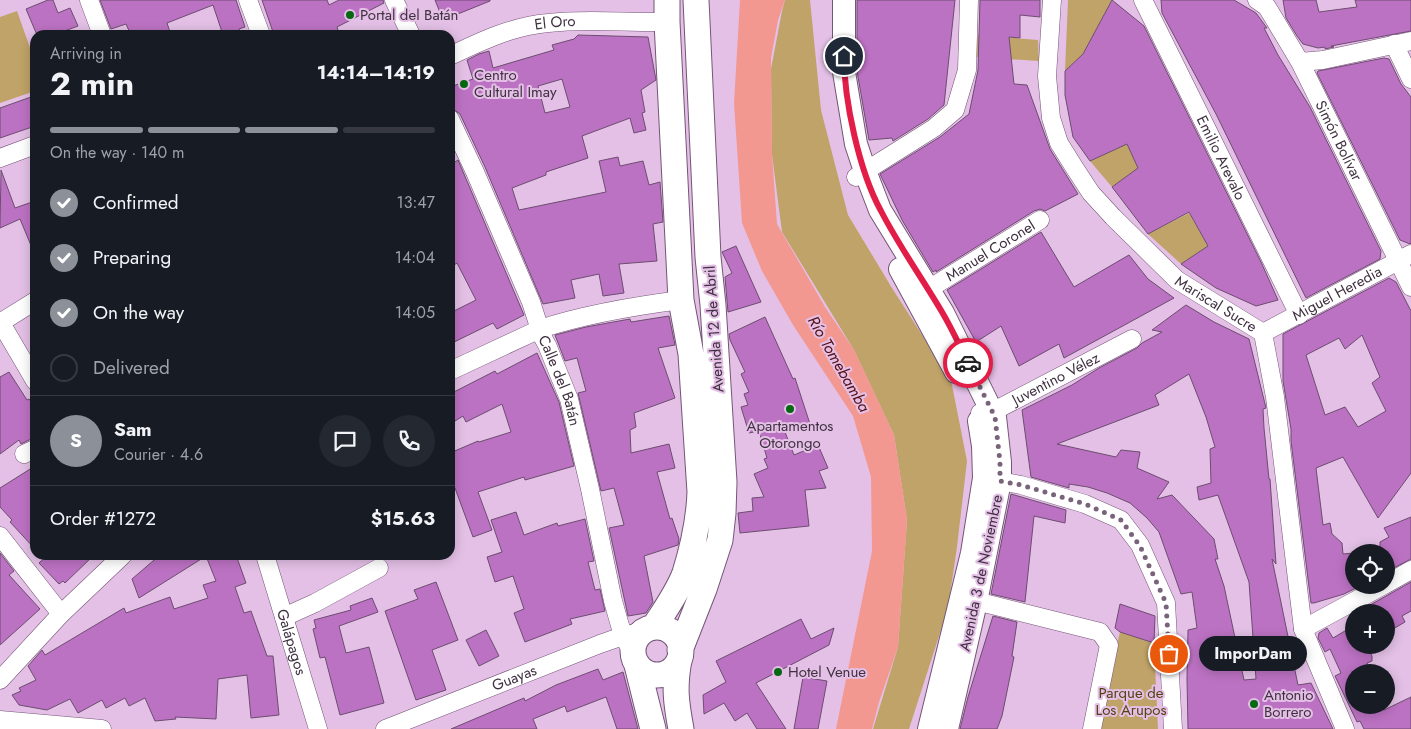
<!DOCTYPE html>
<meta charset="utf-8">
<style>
body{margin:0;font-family:Jost,sans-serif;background:#242831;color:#f1f3f6;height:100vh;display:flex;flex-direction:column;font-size:19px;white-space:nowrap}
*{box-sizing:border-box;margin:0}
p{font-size:16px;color:#9ea1a6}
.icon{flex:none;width:28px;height:28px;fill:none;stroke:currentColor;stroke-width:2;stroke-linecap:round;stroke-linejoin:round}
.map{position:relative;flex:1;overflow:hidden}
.details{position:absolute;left:30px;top:30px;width:425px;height:530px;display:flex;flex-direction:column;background:#171b24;border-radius:15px;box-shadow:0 2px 12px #0003}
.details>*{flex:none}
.fabs{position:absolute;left:1345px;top:544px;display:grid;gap:10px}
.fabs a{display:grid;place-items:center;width:50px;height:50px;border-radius:50%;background:#171b24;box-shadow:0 2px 12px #0003;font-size:25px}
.pin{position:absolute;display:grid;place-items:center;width:42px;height:42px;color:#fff;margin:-21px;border:2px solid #fff;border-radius:50%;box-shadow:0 1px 5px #0007}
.courier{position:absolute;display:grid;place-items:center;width:50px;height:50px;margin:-25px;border:4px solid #e11d48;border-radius:50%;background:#fff;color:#222;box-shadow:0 1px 6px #0007}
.bubble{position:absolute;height:35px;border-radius:18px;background:#171b24;box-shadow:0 2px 12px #0003;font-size:16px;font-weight:700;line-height:35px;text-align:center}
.summary em{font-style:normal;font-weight:700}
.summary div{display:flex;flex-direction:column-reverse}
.summary{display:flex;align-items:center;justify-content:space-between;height:85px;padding:0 20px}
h1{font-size:32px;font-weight:700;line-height:38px}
.bar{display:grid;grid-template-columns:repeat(4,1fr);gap:8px 5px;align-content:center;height:60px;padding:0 20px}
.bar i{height:6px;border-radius:4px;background:#363941}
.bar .current{background:#8c9099}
.bar p{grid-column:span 4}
.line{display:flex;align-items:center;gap:12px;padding:0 20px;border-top:1px solid #363941}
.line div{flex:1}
.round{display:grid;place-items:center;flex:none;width:52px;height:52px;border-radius:26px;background:#242831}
ol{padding:0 20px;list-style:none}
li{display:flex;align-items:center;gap:15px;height:55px}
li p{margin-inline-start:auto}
li .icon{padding:5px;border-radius:50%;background:#8c9099;color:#fff;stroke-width:4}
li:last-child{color:#9ea1a6}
li i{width:28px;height:28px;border:2px solid #363941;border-radius:50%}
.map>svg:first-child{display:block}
</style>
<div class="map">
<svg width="1411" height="729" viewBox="0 0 1411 729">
<rect width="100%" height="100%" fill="#e4c0e6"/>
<path fill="#c0a368" d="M785,0H810L821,110L848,215L892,288L951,380L967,461L957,547L948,608L909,729H873L898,647L907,520L894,435L854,350L782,232L772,155L771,69L782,11Z
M1068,0H1112L1083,54L1065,71Z
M17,11L35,62V91L0,103V17Z
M978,35L1038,40L1039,61L976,57Z
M1127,144L1138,168L1112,187L1090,161Z
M1189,213L1208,246L1181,264L1148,234Z
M1120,632L1154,643L1158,729H1097Z"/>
<path fill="#f39791" d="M740,0H785L778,20L771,58L772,155L777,224L825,307L854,350L894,435L907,520L898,647L879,702L872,729H836L872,551L871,477L853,416L793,325L762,271L742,223L734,103Z"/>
<path fill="#bc72c3" stroke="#6c4d6f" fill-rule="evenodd" d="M48,0H53L58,13L70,8L78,26L54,35H37L26,9Z
M100,0H236L245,27L239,29L241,35H223L213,5L167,23L171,35H131L126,24L111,29Z
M262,0H327L329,5L339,0H383L384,3L337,27L338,30L324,35H278L276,31L273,32Z
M435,0H490V1L443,20Z
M857,0H955L944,105L928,119L893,141L892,138L869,140L857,71Z
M980,0H1040V17L1020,15V38L1009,37L1014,84L1027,85L1050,149L1078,194L1045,211L1040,209L1034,211L936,272V270L933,272L902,220L880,174L940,137L969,114L978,70Z
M1112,0L1144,26L1261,262L1278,300L1256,306L1216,288L1181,264L1208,246L1189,212L1148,234L1112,187L1138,168L1127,144L1090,161L1073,137L1065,95V71L1083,54Z
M1161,0H1234L1256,13L1267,28H1264L1278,55L1310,107L1381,251L1380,259L1306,298L1216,114L1162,13Z
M1283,0H1316L1319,12L1357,7L1355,0H1411V31L1331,46L1334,47L1325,49V47L1318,48L1303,44L1297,36L1286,18Z
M578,35L648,37L656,80L641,90L645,112L642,113L646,130L634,133L630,118L582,136L588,158L546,172V175L512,188L519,210L606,192L599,161L618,157L620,166L643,161L649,185L660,182L663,222L653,224L657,261L619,264L624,293L603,296L599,274L571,280L575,298L543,304L485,167L460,114L453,109L450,101V87L473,79L467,60L479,54L489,51L493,68L554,50L552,45L574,39ZM562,79L570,107L545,113L538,86Z
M1384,58L1389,59L1401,84L1411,97V243L1410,244L1400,240L1317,73L1318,71Z
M31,97L35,107V126L0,138V108Z
M458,160L524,315L497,329L493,323L450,344V313L476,300L457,263L454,265L450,258V165Z
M1,170L15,208L35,201V255L20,219L0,228Z
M1041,232L1074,287L1129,255L1148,279L1174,298L1064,358L1059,344L1019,366L1001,326L976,342L947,290Z
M736,246L761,302L728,312L725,277L732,273L722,252Z
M1389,278L1396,282L1411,311V473L1378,518L1343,457L1316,468L1323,525L1330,523L1332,534L1342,543L1343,554L1354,553V585H1362L1344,594L1314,603H1311L1291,441V429L1283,381V334ZM1362,335L1380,377L1372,383L1386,411L1358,427L1345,407L1325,415L1306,355L1339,338L1345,349Z
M1186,305L1214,322L1249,339L1266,408L1263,409L1264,428L1269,479H1270L1276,564L1272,559L1298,685L1311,683L1333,729H1188L1187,678L1188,630L1197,628L1192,592L1181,594L1159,532L1147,518L1130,503L1107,493L1088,487L1069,484V488L1031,477L1022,410L1072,385L1099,368L1137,348L1142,343L1162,332L1152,330ZM1189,374L1206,417L1215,447L1210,449L1211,483L1197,487L1199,500L1218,495L1249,582L1256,679L1244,680L1224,586L1215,559H1218L1214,539L1172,495L1157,499L1169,482L1137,468L1140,452L1121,450L1116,457L1057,444L1159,405L1155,395Z
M669,316L675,345L658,348L675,398L634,413L636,427L630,430L631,453L669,444L675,468L657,472L670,519L672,518L679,539L678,545L644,556L653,602L646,613L628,616L609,528L624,525L614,488L601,491L578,393L586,391L577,358L565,361L555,335L586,327L630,319L631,322Z
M765,317L793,379L795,378L810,424L785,432L794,455L818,445L828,468L819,471L826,488L805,490L809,526L740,533L738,513L753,511L752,498L764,497L754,474L768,468L764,459L767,458L759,431L749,433L741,407L748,405L744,394L749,392L741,374L745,372L730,340L729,334Z
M537,353L559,402L574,466L525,480L524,477L478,492L492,530L473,537L455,488L450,490V453L478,441L479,442L511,432L502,404L466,422L463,416L450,424V394L495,371L497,374Z
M9,372L27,400L29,399L35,407V437L21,444L19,440L0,454V377Z
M35,466V549L10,522L12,520L0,507V488Z
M1011,494L1066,510L1065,523L1034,516L1025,602L991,594Z
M516,512L524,535L557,523L558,526L585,519L594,561L588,562L595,590L600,589L605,611L570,619L572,624L525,642L514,613L524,609L513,576L495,582L487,557L502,552L491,520Z
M1411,517V559L1386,572V552H1380V542L1389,537L1384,528Z
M0,553L14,571L9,575L40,609L0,645Z
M48,555H94L65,583L63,581L59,584L39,563Z
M160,555H236L246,583L235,587L244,613L251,611L267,656H273L279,715L251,718L247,675L218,679L216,719L175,717L176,719L155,721L145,698L129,706L125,698L106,708L102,700L78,713L70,699L47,710L19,705L12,695L21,691L19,688L36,680L28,666L42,650L45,655L124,608L126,613L170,597L174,609L208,598L203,585L216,581L206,556L139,598L132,579Z
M436,582L458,640L432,650L446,690L416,700L385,611L418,599L414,590Z
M1411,582V611L1402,616L1405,622L1393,629L1386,617V612H1365L1363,609Z
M372,598L378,612L339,626L346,653L369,647L384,703L340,715L325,657L320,658L313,629L316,628L314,620L351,610L350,606Z
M1120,604L1155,616L1154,643L1120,632L1115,628Z
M993,616L1017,622L1012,656L1014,657L1002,716L997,729H960L968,697Z
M801,619L811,639L834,628L829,645L756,683L786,729H757L747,713L735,721L724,703L704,714L703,695L726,682L716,661Z
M1327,628L1333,638L1350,628L1354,634V645H1367L1372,656V661L1367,663L1370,668L1360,672H1354V705H1381L1384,710L1411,697V729H1364L1360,721L1357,722L1335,676L1341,673L1330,649L1325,652L1318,638L1319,633Z
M486,630L499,656L479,666L466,640Z
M598,669L603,680L623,672L638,729H617L606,697L567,712L565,706L533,719L537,729H451L524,698L525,701L556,685Z
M803,677L827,681L818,729H794Z"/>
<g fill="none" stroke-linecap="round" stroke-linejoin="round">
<defs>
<g id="minor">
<path d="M89,0L102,35"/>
<path d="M248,0L261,35"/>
<path d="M394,0L411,35"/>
<path id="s1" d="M1052,0L1047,76L1051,118L1059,143L1074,167L1091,193L1113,217L1177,280L1263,333L1275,397L1303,629L1345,729"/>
<path id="s2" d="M1143,0L1299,315"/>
<path id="s3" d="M1257,0L1267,7L1300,62L1411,287"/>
<path d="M1394,44L1411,79"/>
<path id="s4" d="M450,56C481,41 513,26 548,23C587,18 627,23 667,22"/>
<path d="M1300,62L1323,60L1411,41"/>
<path id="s5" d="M450,119L475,172L531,302L542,336L547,345L569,399L590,489L613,601L623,636L633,653"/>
<path d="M0,158L35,145"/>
<path d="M856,177L934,128L955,110L967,70L969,0"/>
<path id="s6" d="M919,295L1040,220"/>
<path d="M0,323L35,301"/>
<path d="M1,323L35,381"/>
<path id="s7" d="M1263,333L1411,254"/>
<path d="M450,371L540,329C586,314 634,306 681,300"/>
<path id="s8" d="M980,413L992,412L1132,339"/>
<path d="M24,454L35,449"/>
<path d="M989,479L1021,485L1085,504L1121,520L1140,545L1166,603L1173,729"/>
<path d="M0,536L61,614"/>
<path id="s9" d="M265,555L318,729"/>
<path d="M1386,584L1411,570"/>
<path d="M964,598L1100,632L1109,645L1092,729"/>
<path d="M284,617L315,603L379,568"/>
<path d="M1303,629L1384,585"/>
<path d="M0,680L61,614L123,555"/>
<path d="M0,720L102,729"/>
<path id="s10" d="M385,729L600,644L623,636L644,631"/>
</g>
<path id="tertiary" d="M844,0V72L856,144L865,171L880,210L943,313L992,412L995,417L1000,462V481L976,602L947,729
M900,269L956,372
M929,729L972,553L984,478L983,446L979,421"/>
<path id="secondary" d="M654,627C665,610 678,592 685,573C693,547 699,519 700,492L691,354L681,300L667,22V0
M633 651a24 24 0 1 1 48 0a24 24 0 1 1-48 0Z
M680,650L704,589L720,540L723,513L724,482L713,305L708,257L696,0
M679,660C674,687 676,702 681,729
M637,665L653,729"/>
</defs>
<use href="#minor" stroke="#755577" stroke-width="19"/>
<use href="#tertiary" stroke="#755577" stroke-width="24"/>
<use href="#secondary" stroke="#755577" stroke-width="27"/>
<use href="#minor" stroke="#fff" stroke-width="18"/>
<use href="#tertiary" stroke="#fff" stroke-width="22"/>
<use href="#secondary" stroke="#fff" stroke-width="25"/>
</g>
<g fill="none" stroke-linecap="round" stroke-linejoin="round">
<path stroke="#79637a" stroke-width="5" stroke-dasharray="0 9" d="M968,363L995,417L1000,462V481L1021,485L1085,504L1121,520L1140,546L1166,603L1169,654"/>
<path stroke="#e11d48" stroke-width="6" d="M844,56C844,100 859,171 881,211C899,246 922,278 942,312C952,329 960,346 968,363"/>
</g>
<g fill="#066813" stroke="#e4c0e6" stroke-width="2">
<circle cx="350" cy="15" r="5"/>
<circle cx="464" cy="84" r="5"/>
<circle cx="790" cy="409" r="5"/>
<circle cx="778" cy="672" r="5"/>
<circle cx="1254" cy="704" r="5"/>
</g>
<g text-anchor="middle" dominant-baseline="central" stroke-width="4" stroke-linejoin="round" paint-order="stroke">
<g font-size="15" fill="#3f3140" stroke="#e4c0e6" text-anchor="start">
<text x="360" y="15">Portal del Batán</text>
<text x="474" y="75">Centro<tspan x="474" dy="17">Cultural Imay</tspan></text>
<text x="790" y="426" text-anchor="middle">Apartamentos<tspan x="790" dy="17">Otorongo</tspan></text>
<text x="788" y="672">Hotel Venue</text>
<text x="1264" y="695">Antonio<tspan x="1264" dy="17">Borrero</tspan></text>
</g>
<g font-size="15" fill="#3f3140" stroke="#e4c0e6">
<text stroke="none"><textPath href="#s4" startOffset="111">El Oro</textPath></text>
<text stroke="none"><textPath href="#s3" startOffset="164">Simón Bolívar</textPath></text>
<text stroke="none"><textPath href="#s2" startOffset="176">Emilio Arevalo</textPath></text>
<text stroke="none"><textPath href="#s6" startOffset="84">Manuel Coronel</textPath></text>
<text stroke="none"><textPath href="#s7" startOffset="84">Miguel Heredia</textPath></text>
<text stroke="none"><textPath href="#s1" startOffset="372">Mariscal Sucre</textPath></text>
<text transform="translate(714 329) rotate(-94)">Avenida 12 de Abril</text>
<text stroke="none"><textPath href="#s8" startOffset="84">Juventino Vélez</textPath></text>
<text stroke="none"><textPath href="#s5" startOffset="284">Calle del Batán</textPath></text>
<text transform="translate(981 573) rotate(-78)">Avenida 3 de Noviembre</text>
<text stroke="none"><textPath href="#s9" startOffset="91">Galápagos</textPath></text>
<text stroke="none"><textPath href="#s10" startOffset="139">Guayas</textPath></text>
</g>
<g font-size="15" fill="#564113" stroke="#e4c0e6">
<text x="1131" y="693">Parque de<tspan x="1131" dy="17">Los Arupos</tspan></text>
</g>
<g font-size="16" font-style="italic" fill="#550f12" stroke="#e4c0e6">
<text transform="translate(839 364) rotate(60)">Río Tomebamba</text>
</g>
</g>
</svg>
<div class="fabs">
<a><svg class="icon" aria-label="locate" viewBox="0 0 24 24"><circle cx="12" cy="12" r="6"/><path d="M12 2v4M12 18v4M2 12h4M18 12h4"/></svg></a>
<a>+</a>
<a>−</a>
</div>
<div class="pin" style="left:1169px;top:654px;background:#ea580c"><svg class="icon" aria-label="bag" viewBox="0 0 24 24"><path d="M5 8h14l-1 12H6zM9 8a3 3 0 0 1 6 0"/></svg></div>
<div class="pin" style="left:844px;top:56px;background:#1f2937"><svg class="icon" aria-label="home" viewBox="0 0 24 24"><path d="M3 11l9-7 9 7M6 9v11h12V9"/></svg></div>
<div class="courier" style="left:968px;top:363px"><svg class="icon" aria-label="car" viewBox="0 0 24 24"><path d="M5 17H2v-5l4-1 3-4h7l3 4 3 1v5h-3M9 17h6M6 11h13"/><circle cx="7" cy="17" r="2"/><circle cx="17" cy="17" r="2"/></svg></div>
<div class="bubble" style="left:1199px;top:636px;width:108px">ImporDam</div>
<section class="details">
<div class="summary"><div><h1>2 min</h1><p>Arriving in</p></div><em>14:14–14:19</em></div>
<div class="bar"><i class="current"></i><i class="current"></i><i class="current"></i><i></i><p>On the way · 140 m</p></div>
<ol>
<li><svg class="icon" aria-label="check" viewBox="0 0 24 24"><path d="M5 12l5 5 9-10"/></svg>Confirmed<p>13:47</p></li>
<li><svg class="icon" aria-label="check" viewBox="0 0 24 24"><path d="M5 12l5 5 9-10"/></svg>Preparing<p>14:04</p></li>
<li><svg class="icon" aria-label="check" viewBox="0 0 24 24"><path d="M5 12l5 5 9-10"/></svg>On the way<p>14:05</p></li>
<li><i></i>Delivered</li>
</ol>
<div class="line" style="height:90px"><b class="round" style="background:#8c9099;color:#fff">S</b><div><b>Sam</b><p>Courier · 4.6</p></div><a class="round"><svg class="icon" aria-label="chat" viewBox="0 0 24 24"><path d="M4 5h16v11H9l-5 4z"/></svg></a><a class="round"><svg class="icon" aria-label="phone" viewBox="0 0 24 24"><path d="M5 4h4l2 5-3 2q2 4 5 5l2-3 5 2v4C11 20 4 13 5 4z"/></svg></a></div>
<div class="line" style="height:65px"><div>Order #1272</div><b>$15.63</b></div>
</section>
</div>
